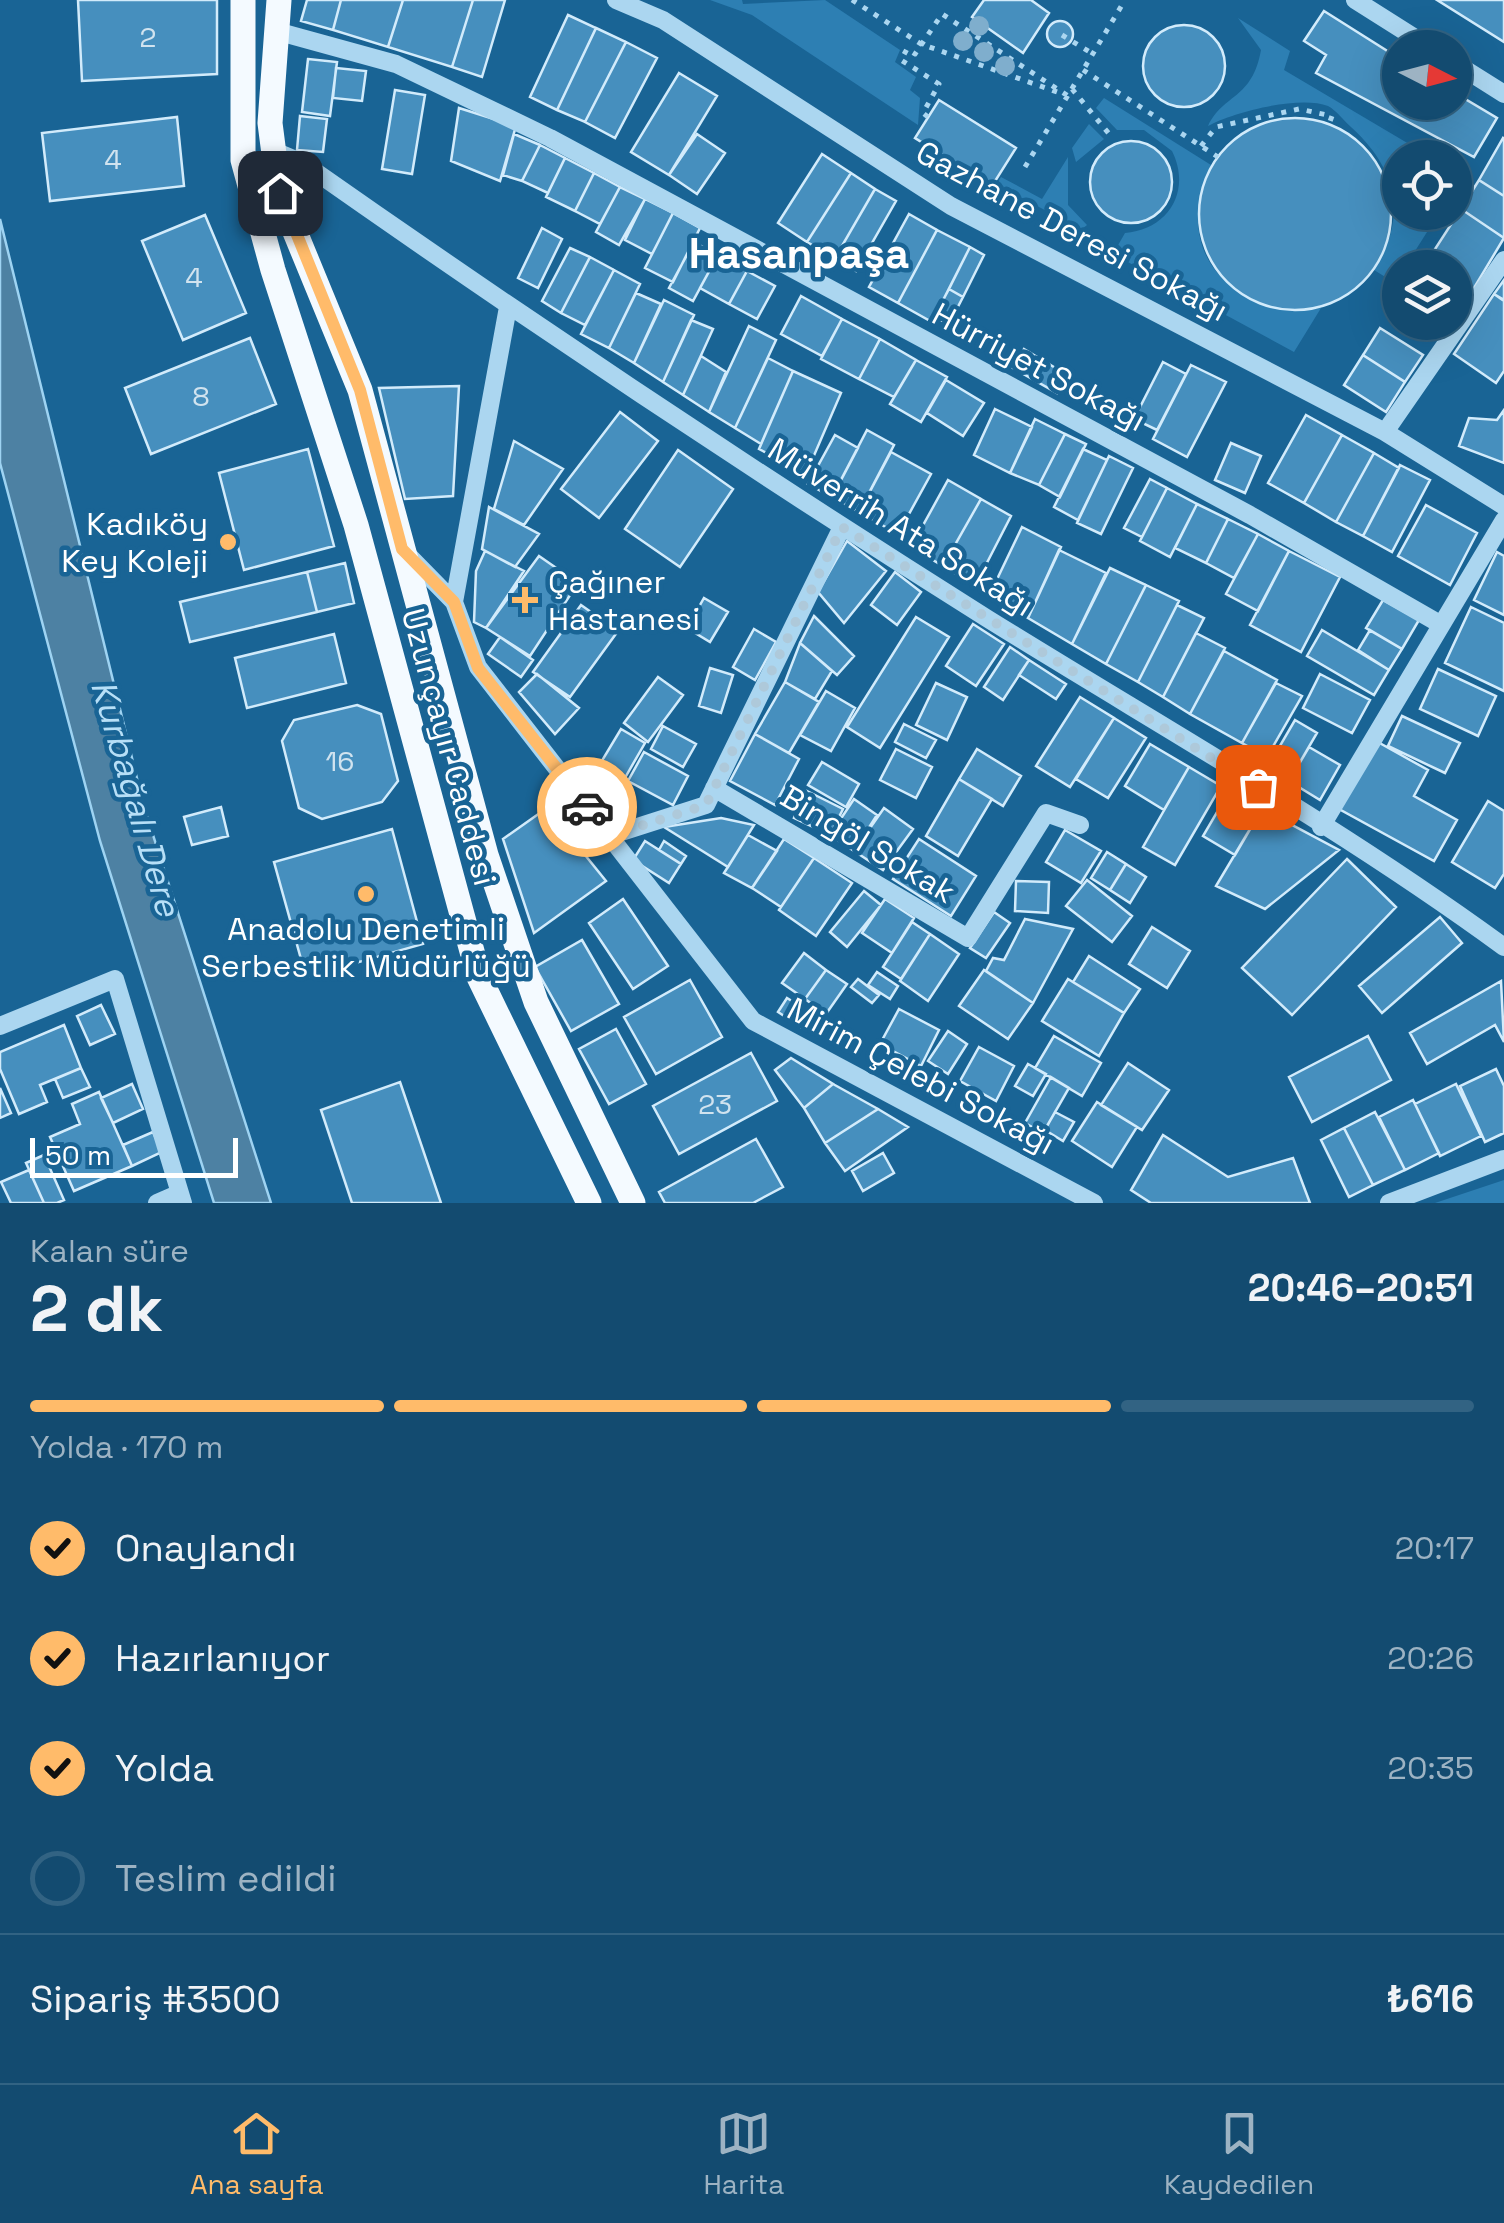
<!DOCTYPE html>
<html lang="tr">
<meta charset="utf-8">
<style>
body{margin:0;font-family:"Space Grotesk",sans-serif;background:#1c5275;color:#f1f3f6;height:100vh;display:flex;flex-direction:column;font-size:38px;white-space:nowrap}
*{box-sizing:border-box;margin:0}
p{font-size:32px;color:#9db3c3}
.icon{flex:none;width:55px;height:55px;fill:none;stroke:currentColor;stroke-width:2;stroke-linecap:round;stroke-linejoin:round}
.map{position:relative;height:1203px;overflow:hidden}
.drawer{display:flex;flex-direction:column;background:#134b70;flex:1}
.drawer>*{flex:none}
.needle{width:65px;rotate:96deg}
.controls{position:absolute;left:1382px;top:30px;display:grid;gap:20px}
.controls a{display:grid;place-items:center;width:90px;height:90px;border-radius:50%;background:#134b70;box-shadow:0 10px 40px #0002,0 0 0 2px #326383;font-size:50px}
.scale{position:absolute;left:30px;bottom:25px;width:208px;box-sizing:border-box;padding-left:10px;border:5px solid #fff;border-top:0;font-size:28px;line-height:35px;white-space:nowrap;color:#fff;-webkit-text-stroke:8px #196495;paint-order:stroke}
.pin{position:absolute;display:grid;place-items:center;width:85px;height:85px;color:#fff;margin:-42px;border-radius:20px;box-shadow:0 5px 15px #0006}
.courier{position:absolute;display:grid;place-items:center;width:100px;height:100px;margin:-50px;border:8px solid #ffbb6a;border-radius:50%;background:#fff;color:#222;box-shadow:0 2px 12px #0007}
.summary em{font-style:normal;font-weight:600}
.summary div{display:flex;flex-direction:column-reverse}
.summary{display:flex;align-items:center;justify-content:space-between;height:170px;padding:0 30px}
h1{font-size:65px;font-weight:600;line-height:75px}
.bar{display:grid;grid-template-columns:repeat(4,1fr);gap:15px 10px;align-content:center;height:120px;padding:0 30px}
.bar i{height:12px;border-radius:8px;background:#326383}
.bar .current{background:#ffbb6a}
.bar p{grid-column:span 4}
.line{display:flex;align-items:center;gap:25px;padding:0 30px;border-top:2px solid #326383}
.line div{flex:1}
ol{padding:0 30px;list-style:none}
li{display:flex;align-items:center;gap:30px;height:110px}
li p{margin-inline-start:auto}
li .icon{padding:10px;border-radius:50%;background:#ffbb6a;color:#111;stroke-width:4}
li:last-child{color:#9db3c3}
li i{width:55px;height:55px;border:5px solid #326383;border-radius:50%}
.tab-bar{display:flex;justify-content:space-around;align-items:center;height:140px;border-top:2px solid #326383;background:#134b70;font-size:28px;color:#9db3c3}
.tab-bar a{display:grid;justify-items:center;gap:5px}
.tab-bar .current{color:#ffbb6a}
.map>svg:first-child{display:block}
</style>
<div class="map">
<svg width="1504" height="1203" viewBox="0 0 1504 1203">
<rect width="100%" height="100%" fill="#196495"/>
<path fill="#2d7fb3" d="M710,0H742L743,4L825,0L900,50L895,62L916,77L910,90L920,98L918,125L752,15Z
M1238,18L1290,51L1284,70L1431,157L1400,158V212L1439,213L1405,267L1400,268L1395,283L1374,270C1408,216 1397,169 1351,127C1344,121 1336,110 1328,106C1300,95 1233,112 1208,126C1224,93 1252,100 1261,50Z
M1104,98L1211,165C1208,177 1201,191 1199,203C1189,279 1256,314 1321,308L1294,352L1113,254L1125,233C1168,230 1192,191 1172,151L1144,130H1117L1096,108Z
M1089,124L1104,139L1076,162L1072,148Z
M1068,157V205L1087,225L1082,229L996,185L1001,177L1042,199Z
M1504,1180V1203H1435Z"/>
<path fill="#4d81a3" stroke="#9ed3f2" stroke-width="2.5" d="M0,219L144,807L271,1203H214L100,841L0,463Z"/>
<path fill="#468fbe" stroke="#d2ebfb" stroke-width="2.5" d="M78,0H217V74L82,81Z
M307,0H341L333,30L301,21Z
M341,0H403L388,47L333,30Z
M403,0H473L452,67L388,47Z
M473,0H505L482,77L452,67Z
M984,0H1031L1049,13L1023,53L972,17Z
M1437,0H1504V42Z
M1324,11L1400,59V102H1455V93L1497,118L1474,157L1316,73L1326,55L1304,41Z
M568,15L596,28L557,110L530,97Z
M1047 34a13 13 0 1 1 26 0a13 13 0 1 1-26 0Z
M1143 66a41 41 0 1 1 82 0a41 41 0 1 1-82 0Z
M596,28L626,42L585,122L557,110Z
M626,42L657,58L615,138L585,122Z
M308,59L337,62L330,116L302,112Z
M336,68L366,71L362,101L333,98Z
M679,73L717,96L669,175L631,152Z
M395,90L425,95L412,174L382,169Z
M939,100L1016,148L992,186L915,138Z
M459,108L516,126L500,181L451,161Z
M300,116L327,119L323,152L297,150Z
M177,117L184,186L50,201L42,133Z
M1199 214a96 96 0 1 1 192 0a96 96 0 1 1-192 0Z
M514,134L540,145L522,181L503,175Z
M697,134L725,153L697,194L669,175Z
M1503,138L1504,139V196L1479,180Z
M1090 182a41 41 0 1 1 82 0a41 41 0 1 1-82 0Z
M540,145L565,158L548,193L522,181Z
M822,154L851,173L807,242L778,223Z
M565,158L594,173L575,211L546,197Z
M594,173L620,187L600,224L575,211Z
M851,173L875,189L835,258L807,242Z
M1479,180L1504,196V238L1461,209Z
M620,187L645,199L619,245L596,232Z
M875,189L896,201L856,271L835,258Z
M645,199L673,213L652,254L625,240Z
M1461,209L1504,238L1471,293L1455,282V268L1426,263Z
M673,213L700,228L673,282L645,268Z
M909,214L937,230L898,303L869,287Z
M205,215L246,313L183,340L142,241Z
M542,228L562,239L538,288L518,278Z
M937,230L970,247L932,322L898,303Z
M694,242L718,255L693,301L669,288Z
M970,247L984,255L963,297L949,289Z
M570,248L590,257L561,313L542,301Z
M718,255L747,271L729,304L700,288Z
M590,257L614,270L585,325L561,313Z
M614,270L640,284L609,348L581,334Z
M747,271L775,286L757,319L729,304Z
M1504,280V300L1494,294Z
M1455,282L1471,293L1455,317Z
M949,289L963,297L949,324L934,317Z
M636,293L661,304L634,363L609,348Z
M1494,294L1504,301V371L1496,383L1454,354Z
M801,296L842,319L822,356L781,334Z
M664,300L694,315L663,382L634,363Z
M842,319L880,339L859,379L821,359Z
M691,320L713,329L683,395L663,382Z
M1425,322H1451L1443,335Z
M749,326L776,340L735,428L709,412Z
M1380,328L1423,355L1405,382L1363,355Z
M250,338L276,404L151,454L125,388Z
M880,339L916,360L894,397L859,379Z
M1024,349L1067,375L1057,393L1013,368Z
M1363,355L1405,382L1386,412L1344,385Z
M701,356L726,372L709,412L683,395Z
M768,358L793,371L761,444L735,428Z
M916,360L947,377L921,422L890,404Z
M1163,362L1186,374L1157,430L1134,419Z
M1191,365L1226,382L1187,457L1153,439Z
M793,371L841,393L806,474L759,449Z
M946,380L984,403L963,436L927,413Z
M459,386L453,496L405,499L379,388Z
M995,409L1032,427L1010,473L974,455Z
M1504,410V463L1459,446L1469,418L1497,420Z
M620,412L658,441L599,518L561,489Z
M1306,415L1342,435L1304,503L1268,483Z
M1035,419L1065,434L1039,485L1010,473Z
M867,430L894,445L859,512L832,497Z
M1065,434L1086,444L1060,497L1039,485Z
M835,435L858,448L832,497L808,484Z
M1342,435L1374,453L1336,522L1304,503Z
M514,441L563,469L524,525L494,509Z
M1231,443L1261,456L1245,493L1215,480Z
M308,449L334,546L244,570L219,473Z
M1083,449L1107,460L1078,520L1054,507Z
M678,450L733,489L680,567L625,529Z
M891,452L931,474L898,534L859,512Z
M1374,453L1399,468L1363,536L1336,522Z
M1109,456L1133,468L1101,534L1077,523Z
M1400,465L1430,480L1392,552L1363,536Z
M1150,479L1167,488L1142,537L1124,528Z
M948,480L981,499L943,566L911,547Z
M1167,488L1197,504L1170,557L1140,541Z
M981,499L1011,516L975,586L943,566Z
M1197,504L1228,519L1206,563L1175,548Z
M1426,505L1477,533L1450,585L1398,556Z
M489,507L539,534L515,567L482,549Z
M1228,519L1258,534L1234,578L1206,563Z
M1022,527L1061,547L1028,618L989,596Z
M1258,534L1289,551L1258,611L1226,594Z
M847,541L886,571L844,623L818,592Z
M1059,550L1106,573L1072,644L1028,618Z
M485,551L524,571L486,628L474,622L476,571Z
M1289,551L1340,577L1301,652L1250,625Z
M1497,552L1504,556V615L1474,600Z
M539,556L578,583L530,656L486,628Z
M345,563L354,603L317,612L307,572Z
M1110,568L1146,585L1106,664L1072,644Z
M307,572L317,612L190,642L180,602Z
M895,572L921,592L897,625L871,605Z
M1146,585L1179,601L1138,682L1106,664Z
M704,598L728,612L710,642L687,628Z
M1383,600L1419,620L1402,649L1366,628Z
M581,605L618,631L570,697L533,672Z
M1177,605L1204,618L1163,697L1138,682Z
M1471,607L1504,623V691L1445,663Z
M814,616L854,656L837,675L800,643Z
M916,617L949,637L880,748L847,727Z
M973,624L1004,644L976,686L946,666Z
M754,629L776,642L755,680L733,667Z
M1322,630L1389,670L1374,695L1307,656Z
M1370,630L1402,649L1389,670L1358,650Z
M1196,633L1225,648L1190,714L1163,697Z
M334,634L346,683L247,708L235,658Z
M500,637L533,660L521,677L488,654Z
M800,643L832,671L815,699L785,682Z
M1010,647L1029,660L1003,700L984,687Z
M1224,651L1277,680L1242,743L1190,714Z
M1029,660L1066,684L1056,699L1019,675Z
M710,668L733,675L721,713L699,706Z
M1438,669L1496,696L1478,736L1420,709Z
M537,674L579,708L555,734L519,692Z
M1320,674L1370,700L1352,733L1303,708Z
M658,677L683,695L648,742L624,723Z
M785,682L819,702L789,753L755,734Z
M936,683L967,697L947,740L916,725Z
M1276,683L1302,696L1267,757L1242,743Z
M826,691L855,708L831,751L800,735Z
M1080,697L1114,718L1070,787L1036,766Z
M357,705L381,714L398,781L382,802L322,819L299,808L282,741L294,720Z
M1402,716L1460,743L1445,773L1388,746Z
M1114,718L1146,738L1108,798L1076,779Z
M1295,720L1317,733L1289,781L1267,768Z
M904,724L936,740L926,758L895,742Z
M663,726L696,744L683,767L651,749Z
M621,729L645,743L622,783L597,769Z
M755,734L799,759L775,805L730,781Z
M1376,741L1428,770L1414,796L1457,820L1434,861L1339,809Z
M1150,744L1189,767L1164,810L1125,786Z
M1309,747L1340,765L1320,800L1289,781Z
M896,749L932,767L916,798L880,780Z
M977,749L1021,776L1003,806L959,779Z
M644,752L688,776L673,805L628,781Z
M822,762L859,784L846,807L808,785Z
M1189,767L1221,786L1175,865L1143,847Z
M959,779L992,799L958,856L926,836Z
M1230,790L1262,809L1235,855L1203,836Z
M807,791L843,809L830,835L794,818Z
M854,799L877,815L854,851L830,835Z
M1488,801L1504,811V874L1495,888L1452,862Z
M221,807L228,836L192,845L184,817Z
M547,808L606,881L534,933L503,839Z
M884,808L913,829L883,870L854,851Z
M1262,809L1339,850L1265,909L1216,886Z
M721,818L754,825L728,867L664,827Z
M392,829L423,944L306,977L274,862Z
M1065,830L1101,851L1081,883L1046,862Z
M748,835L777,851L752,888L724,873Z
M784,839L814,858L781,907L752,888Z
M919,839L976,876L951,916L893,879Z
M645,841L681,864L669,883L633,860Z
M664,841L686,856L681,864L659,850Z
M1107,852L1126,864L1110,890L1091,878Z
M814,858L852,883L816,936L779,910Z
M1347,859L1396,907L1292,1015L1242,968Z
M1126,864L1146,877L1130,903L1110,890Z
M1087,880L1132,916L1112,942L1066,906Z
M1016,881L1049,882L1048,913L1015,911Z
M864,891L881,905L847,947L830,932Z
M623,899L668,966L633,989L589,923Z
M885,899L914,918L892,953L862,933Z
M994,912L1010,923L986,958L970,948Z
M1440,917L1462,943L1382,1013L1359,986Z
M1025,919L1073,929L1033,1003L986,971L993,958L1004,960Z
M912,922L930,934L901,979L883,967Z
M1152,927L1190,951L1167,988L1129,964Z
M930,934L959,954L928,1001L900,981Z
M582,940L619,1004L571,1031L535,967Z
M804,953L826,970L805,999L782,983Z
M1089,956L1140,989L1124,1013L1073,982Z
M826,970L847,984L826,1014L805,999Z
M984,970L1033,1003L1008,1039L959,1006Z
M877,972L898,986L890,999L868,985Z
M858,979L879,995L872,1003L851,987Z
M1068,979L1124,1013L1099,1056L1042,1021Z
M690,980L722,1037L656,1074L624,1017Z
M1501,981L1504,1042L1495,1025L1427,1064L1410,1033Z
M787,998L813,1014L804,1029L778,1012Z
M101,1005L115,1034L90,1045L77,1016Z
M899,1009L939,1030L921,1066L880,1044Z
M64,1025L81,1068L40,1085L47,1102L19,1114L0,1069V1052Z
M616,1029L646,1084L609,1104L579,1049Z
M948,1031L967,1044L948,1074L928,1061Z
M1054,1036L1101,1063L1082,1096L1035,1068Z
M1368,1036L1391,1080L1312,1122L1289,1077Z
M979,1047L1014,1066L996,1101L960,1081Z
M751,1053L777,1101L679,1154L653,1106Z
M791,1058L833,1084L804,1108L775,1070Z
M1128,1063L1169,1090L1142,1130L1101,1105Z
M1028,1064L1046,1074L1033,1096L1015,1086Z
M81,1068L90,1087L63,1098L55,1079Z
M1496,1069L1504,1086V1133L1485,1142L1460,1086Z
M1051,1077L1069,1088L1043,1133L1025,1123Z
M400,1082L441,1203H352L321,1110Z
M132,1084L143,1109L113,1123L101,1098Z
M833,1084L878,1109L825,1143L804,1108Z
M1456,1084L1481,1136L1440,1156L1415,1104Z
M0,1088L11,1113L0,1118Z
M99,1092L132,1166L74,1191L50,1137L80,1124L72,1104Z
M1413,1100L1439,1153L1405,1170L1379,1117Z
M1097,1102L1137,1127L1112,1167L1072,1141Z
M878,1109L908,1127L845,1171L825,1143Z
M1055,1112L1074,1122L1063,1141L1045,1130Z
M1375,1112L1405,1170L1373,1185L1344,1128Z
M1344,1128L1373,1185L1349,1197L1321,1140Z
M153,1132L162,1152L132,1166L123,1145Z
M1163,1135L1228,1177L1293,1158L1310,1203H1151L1131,1190Z
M756,1139L783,1187L753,1203H665L659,1192Z
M883,1153L894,1173L863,1191L852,1171Z
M44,1155L64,1200L57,1203H44L26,1163Z
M29,1170L44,1203H11L1,1182Z"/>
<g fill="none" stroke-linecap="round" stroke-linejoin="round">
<path stroke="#abd6f0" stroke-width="5" stroke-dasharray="5 8" stroke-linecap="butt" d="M852,0L921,44L1060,93
M1062,35L1093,54
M1083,70L1218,157
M1072,89L1110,135
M928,117L923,113L939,84L901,60L907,49L915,54L942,14L1068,96
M1201,146L1216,127L1299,109L1332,116L1329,124
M1025,167L1125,0"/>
<path stroke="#abd6f0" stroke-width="18" d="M616,0L663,20L951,206L1385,432L1504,506
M1355,0L1431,48
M276,31L396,64L550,138L1250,515L1440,624
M1455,63L1504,94
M272,150L303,163C528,321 756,473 988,619C1160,726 1340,827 1504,947
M508,307L454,602L478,667L753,1021L1094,1203
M1385,432L1504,260
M406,553L454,602
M714,788L968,938L1046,813L1080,825
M1321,827L1504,520
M609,836L706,805L842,527
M0,1026L115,979L183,1203
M157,1203L180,1193
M1389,1203L1504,1159"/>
<path stroke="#f4faff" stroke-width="25" d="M243,0V160L273,270L356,525L479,977L589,1203
M279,0L270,123L279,193L360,390L486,855L536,1002L633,1203"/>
</g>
<g fill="#7faecd">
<circle cx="979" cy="26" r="10"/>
<circle cx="963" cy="41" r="10"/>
<circle cx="984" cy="52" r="10"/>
<circle cx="1005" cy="66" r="10"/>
</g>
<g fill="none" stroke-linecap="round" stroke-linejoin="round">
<path stroke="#aec9da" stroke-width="10" stroke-dasharray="0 18" d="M587,807L609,836L706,805L842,527L1258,787"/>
<path stroke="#ffbb6a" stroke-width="12" d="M280,193L360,390L402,549L454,602L478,668L587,807"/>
</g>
<g fill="#ffbb6a" stroke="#196495" stroke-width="4">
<circle cx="228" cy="542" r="10"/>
<path d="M520 585h10v10h10v10h-10v10h-10v-10h-10v-10h10z"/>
<circle cx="366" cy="894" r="10"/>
</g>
<g text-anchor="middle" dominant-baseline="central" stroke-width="9" stroke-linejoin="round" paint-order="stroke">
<g font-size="28" fill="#d1e3ef">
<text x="148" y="37">2</text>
<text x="113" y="159">4</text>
<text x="194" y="277">4</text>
<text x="201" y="396">8</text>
<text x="340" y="761">16</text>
<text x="715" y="1104">23</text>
</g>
<g font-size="32" fill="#fff" stroke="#196495">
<text transform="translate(1072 231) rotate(28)">Gazhane Deresi Sokağı</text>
<text transform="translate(1039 367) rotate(28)">Hürriyet Sokağı</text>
<text transform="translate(901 527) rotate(32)">Müverrih Ata Sokağı</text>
<text transform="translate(449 747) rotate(75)">Uzunçayır Caddesi</text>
<text transform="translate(868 844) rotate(31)">Bingöl Sokak</text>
<text transform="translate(921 1076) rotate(28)">Mirim Çelebi Sokağı</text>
</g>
<g font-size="32" fill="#fff" stroke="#196495" text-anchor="end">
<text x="208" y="524">Kadıköy<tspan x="208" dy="37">Key Koleji</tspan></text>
<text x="548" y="582" text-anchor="start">Çağıner<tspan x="548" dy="37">Hastanesi</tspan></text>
<text x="366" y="929" text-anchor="middle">Anadolu Denetimli<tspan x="366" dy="37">Serbestlik Müdürlüğü</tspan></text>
</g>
<g font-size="35" font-style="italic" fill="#b7dff7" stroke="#196495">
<text transform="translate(136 798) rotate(74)">Kurbağalı Dere</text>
</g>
<g font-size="42" font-weight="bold" fill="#fff" stroke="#196495">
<text x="799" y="253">Hasanpaşa</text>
</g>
</g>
</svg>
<div class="controls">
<a><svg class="needle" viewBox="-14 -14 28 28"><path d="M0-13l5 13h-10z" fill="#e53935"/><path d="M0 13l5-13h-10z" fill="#9db3c3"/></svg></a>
<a><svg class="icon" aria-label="locate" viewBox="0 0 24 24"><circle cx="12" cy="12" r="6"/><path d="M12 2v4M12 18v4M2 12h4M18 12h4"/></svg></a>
<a><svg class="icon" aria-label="layers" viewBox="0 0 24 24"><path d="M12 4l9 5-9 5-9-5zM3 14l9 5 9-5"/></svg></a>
</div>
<div class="scale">50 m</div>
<div class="pin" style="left:1258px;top:787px;background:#ea580c"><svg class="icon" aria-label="bag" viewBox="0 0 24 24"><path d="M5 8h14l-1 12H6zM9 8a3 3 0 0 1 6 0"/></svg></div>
<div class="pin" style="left:280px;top:193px;background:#1f2937"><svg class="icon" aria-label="home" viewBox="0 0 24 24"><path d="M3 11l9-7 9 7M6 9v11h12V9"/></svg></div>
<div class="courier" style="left:587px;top:807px"><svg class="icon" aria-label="car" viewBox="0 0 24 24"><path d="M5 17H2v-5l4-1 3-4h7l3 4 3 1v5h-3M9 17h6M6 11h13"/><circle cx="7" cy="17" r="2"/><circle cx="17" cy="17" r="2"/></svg></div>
</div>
<section class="drawer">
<div class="summary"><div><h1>2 dk</h1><p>Kalan süre</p></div><em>20:46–20:51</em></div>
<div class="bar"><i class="current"></i><i class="current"></i><i class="current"></i><i></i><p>Yolda · 170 m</p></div>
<ol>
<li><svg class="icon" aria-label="check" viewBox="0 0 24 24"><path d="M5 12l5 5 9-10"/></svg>Onaylandı<p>20:17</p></li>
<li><svg class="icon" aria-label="check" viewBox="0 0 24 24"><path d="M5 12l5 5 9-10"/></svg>Hazırlanıyor<p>20:26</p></li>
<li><svg class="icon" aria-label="check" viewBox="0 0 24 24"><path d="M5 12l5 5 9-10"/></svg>Yolda<p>20:35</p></li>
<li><i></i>Teslim edildi</li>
</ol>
<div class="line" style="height:130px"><div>Sipariş #3500</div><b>₺616</b></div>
</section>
<nav class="tab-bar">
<a class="current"><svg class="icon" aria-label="home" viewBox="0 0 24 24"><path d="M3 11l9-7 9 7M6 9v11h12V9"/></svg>Ana sayfa</a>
<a><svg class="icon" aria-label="map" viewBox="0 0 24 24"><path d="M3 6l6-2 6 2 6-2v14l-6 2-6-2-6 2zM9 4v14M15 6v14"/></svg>Harita</a>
<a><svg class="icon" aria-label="saved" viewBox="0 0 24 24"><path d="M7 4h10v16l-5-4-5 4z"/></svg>Kaydedilen</a>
</nav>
